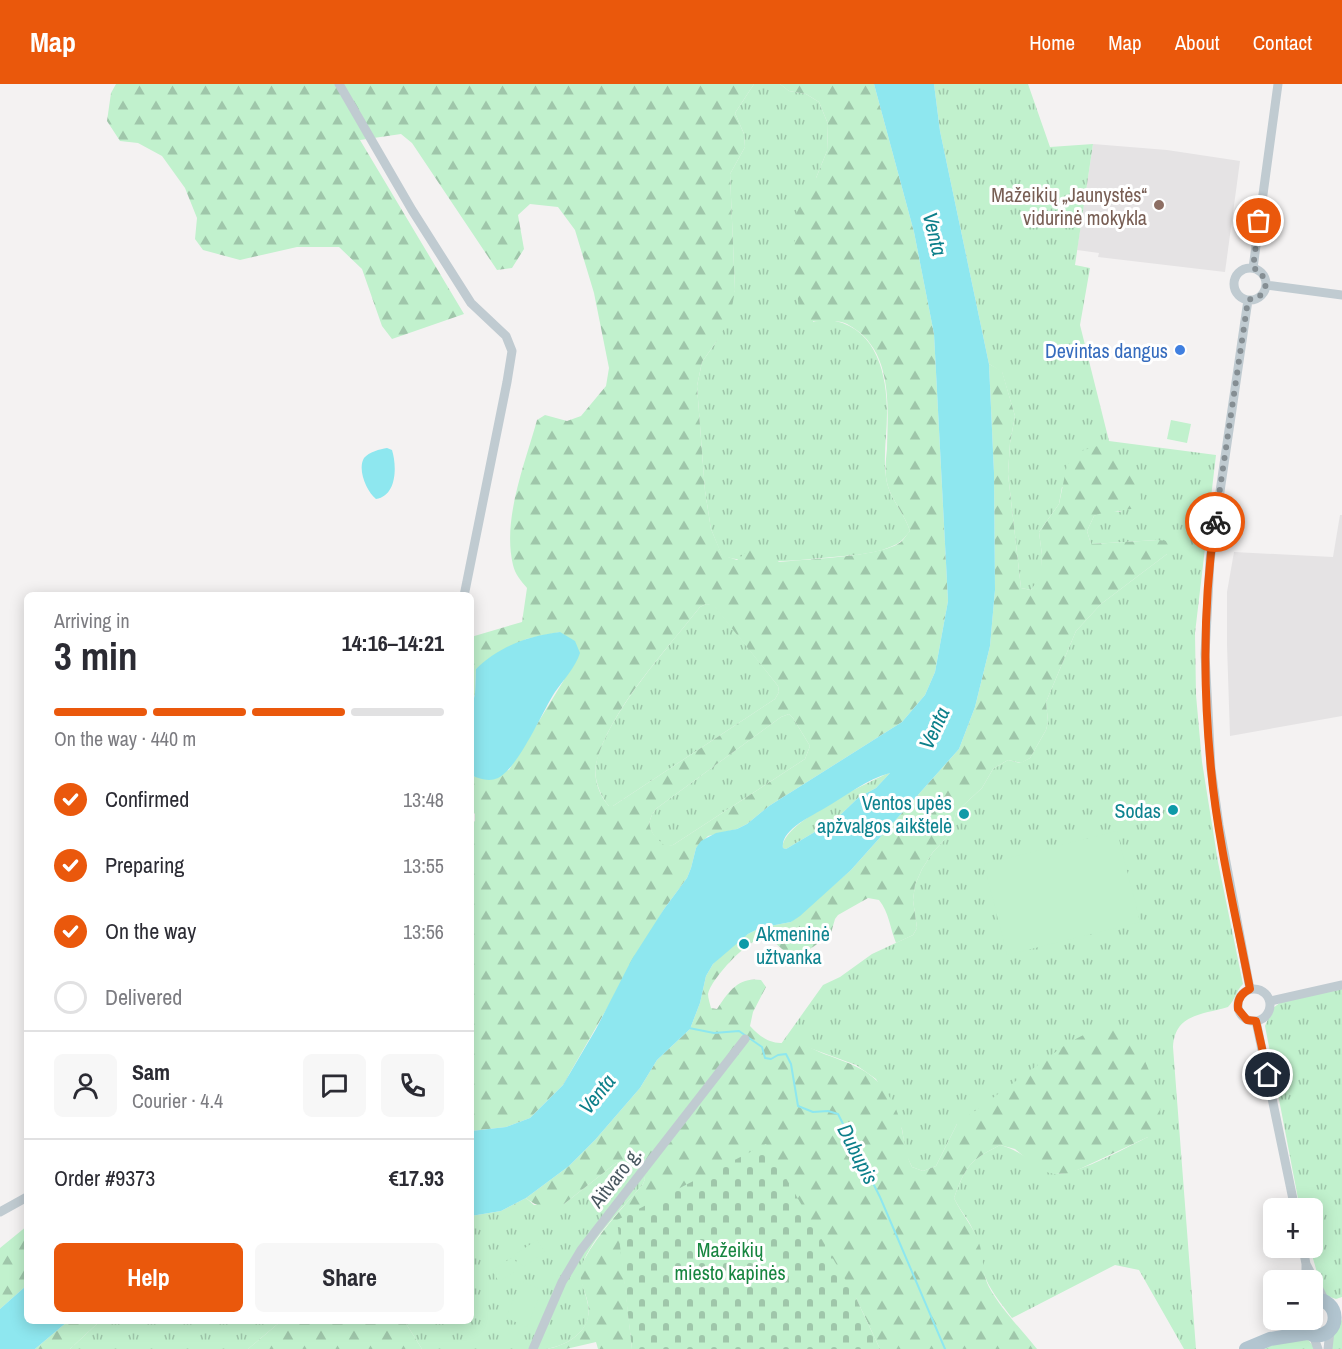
<!DOCTYPE html>
<meta charset="utf-8">
<style>
body{margin:0;font-family:"Archivo Narrow",sans-serif;background:#f7f7f7;color:#2b2b33;height:100vh;display:flex;flex-direction:column;font-size:22px;white-space:nowrap}
*{box-sizing:border-box;margin:0}
p{font-size:20px;color:#7c7c81}
.icon{flex:none;width:33px;height:33px;fill:none;stroke:currentColor;stroke-width:2;stroke-linecap:round;stroke-linejoin:round}
.map{position:relative;flex:1;overflow:hidden}
.side{position:absolute;left:24px;top:508px;width:450px;height:732px;display:flex;flex-direction:column;background:#fff;border-radius:9px;box-shadow:0 3px 15px #0003}
.side>*{flex:none}
.buttons{position:absolute;left:1263px;top:1114px;display:grid;gap:12px}
.buttons a{display:grid;place-items:center;width:60px;height:60px;border-radius:9px;background:#fff;box-shadow:0 3px 15px #0003;font-size:30px}
.pin{position:absolute;display:grid;place-items:center;width:51px;height:51px;color:#fff;margin:-26px;border:3px solid #fff;border-radius:50%;box-shadow:0 2px 6px #0007}
.courier{position:absolute;display:grid;place-items:center;width:60px;height:60px;margin:-30px;border:4px solid #ea580c;border-radius:50%;background:#fff;color:#222;box-shadow:0 2px 8px #0007}
.head em{font-style:normal;font-weight:700}
.head div{display:flex;flex-direction:column-reverse}
.head{display:flex;align-items:center;justify-content:space-between;height:102px;padding:0 30px}
h1{font-size:39px;font-weight:700;line-height:45px}
.bar{display:grid;grid-template-columns:repeat(4,1fr);gap:9px 6px;align-content:center;height:72px;padding:0 30px}
.bar i{height:8px;border-radius:4px;background:#e1e1e2}
.bar .on{background:#ea580c}
.bar p{grid-column:span 4}
.line{display:flex;align-items:center;gap:15px;padding:0 30px;border-top:2px solid #e1e1e2}
.line div{flex:1}
.round{display:grid;place-items:center;flex:none;width:63px;height:63px;border-radius:9px;background:#f7f7f7}
ol{padding:0 30px;list-style:none}
li{display:flex;align-items:center;gap:18px;height:66px}
li p{margin-inline-start:auto}
li .icon{padding:6px;border-radius:50%;background:#ea580c;color:#fff;stroke-width:4}
li:last-child{color:#7c7c81}
li i{width:33px;height:33px;border:3px solid #e1e1e2;border-radius:50%}
.button{display:flex;gap:12px;margin-top:auto;padding:12px 30px}
.button a{flex:1;height:69px;border-radius:9px;background:#ea580c;color:#fff;font-size:24px;font-weight:700;line-height:69px;text-align:center}
.button a+a{background:#f7f7f7;color:#2b2b33}
header{display:flex;align-items:center;gap:36px;box-sizing:border-box;height:84px;padding:0 30px;background:#ea580c;color:#fff}
header strong{font-size:28px}
nav{display:flex;gap:33px;margin-inline-start:auto;font-size:21px}
.map>svg:first-child{display:block}
</style>
<header>
<strong>Map</strong>
<nav><a>Home</a><a>Map</a><a>About</a><a>Contact</a></nav>
</header>
<div class="map">
<svg width="1342" height="1265" viewBox="0 0 1342 1265">
<defs>
<pattern id="grass-tufts" width="24" height="20" patternUnits="userSpaceOnUse" patternTransform="scale(1.5)"><rect width="24" height="20" fill="#c1f1cd"/><path d="M3 7l-1-3M5 7V3M7 7l1-3M15 17l-1-3M17 17v-4M19 17l1-3" fill="none" stroke="#9fc6aa"/></pattern>
<pattern id="forest-firs" width="22" height="20" patternUnits="userSpaceOnUse" patternTransform="scale(1.5)"><rect width="22" height="20" fill="#c1f1cd"/><path d="M5 1l3.5 6h-7zM16 11l3.5 6h-7z" fill="#9fc6aa"/></pattern>
<pattern id="cemetery-stones" width="16" height="16" patternUnits="userSpaceOnUse" patternTransform="scale(1.5)"><rect width="16" height="16" fill="#c1f1cd"/><path d="M2 7V4a2 2 0 0 1 4 0v3zM10 15v-3a2 2 0 0 1 4 0v3z" fill="#9fc6aa"/></pattern>
</defs>
<rect width="100%" height="100%" fill="#f4f2f2"/>
<path fill="#e5e3e4" d="M1093,60L1167,66L1240,77L1225,188L1098,173L1099,169L1077,166Z
M1340,431H1342V632L1230,652L1227,561V508L1234,468L1333,473Z"/>
<path fill="url(#grass-tufts)" d="M754,0H780L789,7L806,10L819,18L828,40L827,67L816,94L813,238C820,237 828,235 835,237C877,246 887,291 887,329C887,349 883,372 886,393C888,413 904,428 910,447C906,452 902,457 897,460C878,470 854,471 833,473C796,476 759,482 722,472L711,445L705,407L697,302L702,278L716,258L735,206L730,90L745,63L744,50L735,29Z
M934,0H1028L1050,63L1093,60L1075,181L1090,184L1080,241L1109,357L1216,371L1195,549L1196,611L1202,678L1218,778L1243,900C1236,907 1235,916 1228,923C1201,931 1175,930 1173,963L1196,1265H1184L1139,1186L1115,1181L1012,1234C1001,1219 988,1205 983,1186C980,1172 980,1159 973,1146C968,1134 960,1127 954,1114C966,1082 969,1077 1000,1061C1022,1067 1034,1081 1053,1089C1068,1096 1131,1061 1148,1053L957,1040L936,1082L923,1087L912,1083L906,1070L902,1045L876,995L856,981L807,963L781,960L823,901L840,893L872,870L913,851L917,844L913,816L915,801L922,785L933,768L951,749L956,728L982,704L993,685L1008,676L1020,679L1030,674L1046,646L1048,638L1046,618L1076,547L1101,520L1167,470L1158,456L1091,460L1087,447L1094,432L1106,426L1122,428L1062,403L1059,420L1039,448L1042,471L1041,493L1031,506L1021,504L1008,390L1010,359L1015,332L1002,288L989,280L940,47Z
M706,520L714,521L778,602L779,608L775,615L613,722H609C600,712 593,693 596,680C608,629 667,565 700,523Z
M789,630L793,634L810,662L805,675L673,761L665,763C651,750 643,740 657,724L781,633Z
M891,688L876,704L859,713L835,736L786,765L783,764C779,740 871,697 891,688Z
M1342,904V1213L1336,1215L1327,1212L1320,1199L1310,1164H1312V1125H1300L1265,942L1273,924L1281,918Z
M624,1076C637,1078 639,1083 645,1095L643,1100C624,1123 597,1148 584,1176C577,1193 585,1205 588,1221C593,1246 568,1262 546,1265H422L405,1238H471V1132L501,1127L526,1114L534,1121L564,1120L616,1079Z
M1342,1235V1265H1331L1332,1255Z
M99,1238H280L248,1265H70Z
M1307,1254L1315,1265H1264L1287,1255Z"/>
<path fill="url(#forest-firs)" fill-rule="evenodd" d="M116,0H754L735,29L744,50L745,63L730,90L735,206L730,234L716,258L702,278L697,302L705,407L711,445L722,471L737,476L749,466H765L779,478C806,475 881,473 901,458C904,455 907,450 910,447C904,428 888,413 886,393C885,384 886,374 887,365C888,323 893,268 852,243C836,232 824,241 812,237C808,236 804,232 800,230L793,182L797,128L816,94L827,67L828,40L819,18L806,10L789,7L780,0H874L914,148L934,250L948,517L935,588L925,611L902,638L769,722L747,740L737,745L708,752L696,764L691,784L687,794L664,825L563,1001L530,1034L506,1043L471,1047V740L475,737V730L471,725V691L476,693L509,686L564,596L560,548L526,555L476,585L475,610L471,626V553L522,538L527,504C521,497 515,490 513,481C502,435 525,380 537,336L545,331L567,337L581,332L606,302L609,284L594,209L575,146L558,123L530,120L518,131L524,165L512,184L497,186L412,59L401,50L360,56L464,230L392,255L382,242L362,185L339,163H297L240,176L203,166L195,155L197,134L185,104L162,72L138,59L120,57L107,37L111,9ZM706,520L714,522L778,602L779,608L775,615L613,722H609C599,712 593,693 596,680C608,628 667,565 700,523ZM789,630L793,634L810,662L805,675L673,761L665,762C651,750 643,740 657,724L781,633Z
M989,280L1002,287L1015,332L1010,359L1008,390L1021,504L1031,506L1040,493L1042,471L1039,448L1059,420L1067,381L1081,367L1104,360C1123,369 1137,393 1141,414L1135,424C1120,428 1108,426 1094,432L1087,447L1091,460L1158,456L1167,457L1171,462L1167,470L1101,520L1076,547L1046,618L1048,638L1046,646L1030,674L1021,679L1008,676L993,685L982,704L956,728L951,749L933,768L922,785L915,801L913,816L917,844L913,851L896,859C890,844 889,828 879,816L868,814L838,831L835,835L831,849C818,859 799,879 782,865C776,860 772,854 763,854C748,855 711,895 708,910C708,914 710,920 711,924L717,925C728,908 739,892 761,896L766,903L753,928L750,942C773,967 782,955 809,963C816,966 823,970 830,972C859,983 875,988 892,1017C904,1037 902,1062 912,1083L923,1087L936,1082L957,1040L1068,959L1093,946L1113,942L1134,952C1143,974 1162,1009 1160,1033C1159,1042 1155,1047 1148,1053L1071,1089L1055,1090L1041,1087L1015,1065L1000,1061C969,1077 966,1082 954,1114C962,1131 975,1144 980,1162C984,1176 982,1190 989,1203C1001,1225 1021,1245 1037,1265H880L856,1214L618,1136L632,1265H598L596,1258L566,1265H546C568,1262 593,1246 588,1220C585,1204 575,1193 584,1176C599,1148 623,1124 643,1100L645,1095C638,1081 633,1073 616,1079L564,1120C550,1126 538,1124 526,1114L569,1082L595,1056L640,1004L657,976L690,945L700,919L706,892L713,880L724,868L748,850L760,844L791,838L851,786L959,665L975,623L990,562L995,506L994,389Z
M27,1142V1201L0,1225V1164Z
M67,1238H99L70,1265H35Z
M280,1238H405L422,1265H248Z"/>
<path fill="url(#cemetery-stones)" d="M766,1060L856,1214L880,1265H632L617,1136Z"/>
<path fill="#c1f1cd" d="M1171,336L1191,340L1187,359L1167,355Z
M1117,747L1140,838L1007,871L984,780Z
M537,1156L545,1168L523,1183L514,1171Z
M513,1173L520,1184L499,1198L492,1186Z
M521,1197L542,1206L527,1243L506,1234Z"/>
<path fill="#8ee7ef" fill-rule="evenodd" d="M874,0H934L940,47L989,280L994,389L995,506L990,562L975,623L959,665L851,786L800,832L791,838L760,844L748,850L713,880L706,892L700,919L690,945L657,976L640,1004L595,1056L569,1082L526,1114L501,1127L471,1132V1047L506,1043L530,1034L563,1001L596,945L632,875L664,825L687,794L691,784L696,764L701,757L716,749L737,745L747,740L769,722L902,638L925,611L935,588L948,517L934,250L914,148ZM890,689L876,704L859,713L835,736L786,765L783,764C780,746 812,732 825,724C846,712 867,695 890,689Z
M387,364L392,366C397,382 397,412 376,415C367,408 357,386 364,374C369,368 380,365 387,364Z
M560,548L575,557L580,569C575,584 564,595 555,608C541,630 519,683 498,694C489,698 480,695 471,691V626L475,610L476,585C500,562 528,552 560,548Z
M27,1201V1238H67L35,1265H0V1225Z"/>
<g fill="none" stroke-linecap="round" stroke-linejoin="round">
<path stroke="#8ee7ef" stroke-width="2" d="M689,944L714,949L739,947L762,963L765,974L771,975L778,971L786,970L791,980L798,1022L813,1028L828,1027L838,1030L880,1113L945,1265"/>
<path stroke="#c0cbd1" stroke-width="9" d="M339,0L412,126L471,219L506,252L512,267L507,298L464,512
M1234 200a16 16 0 1 1 32 0a16 16 0 1 1-32 0Z
M1253,184L1278,0
M1266,201L1342,211
M1248,216L1210,476L1205,570L1211,685L1219,741L1250,905
M1238 921a16 16 0 1 1 32 0a16 16 0 1 1-32 0Z
M1270,917L1342,901
M1256,937L1295,1125
M0,1128L27,1113
M1303,1164L1306,1180V1197
M1306,1180L1325,1217
M1313,1251L1318,1265
M533,1265L562,1198L581,1166L745,955
M1328,1265L1330,1247"/>
<path stroke="#b2c5d0" stroke-width="14" d="M1299,1236L1303,1245L1313,1251C1342,1255 1342,1212 1312,1216
M1246,1265L1270,1255L1307,1249"/>
</g>
<g fill="none" stroke-linecap="round" stroke-linejoin="round">
<path stroke="#858e93" stroke-width="6" stroke-dasharray="0 10.8" d="M1215,438L1248,216L1260,212L1266,201L1261,188L1253,184L1259,137"/>
<path stroke="#ea580c" stroke-width="8" d="M1215,438C1203,519 1203,603 1211,685C1218,759 1236,832 1250,905C1241,909 1237,915 1238,925L1247,936L1256,937L1268,991"/>
</g>
<circle fill="#8d6e63" stroke="#fff" stroke-width="2" cx="1159" cy="121" r="6"/>
<circle fill="#3f7fe0" stroke="#fff" stroke-width="2" cx="1180" cy="266" r="6"/>
<g fill="#0f9aa8" stroke="#fff" stroke-width="2">
<circle cx="1173" cy="726" r="6"/>
<circle cx="964" cy="730" r="6"/>
<circle cx="744" cy="860" r="6"/>
</g>
<g text-anchor="middle" dominant-baseline="central" stroke-width="6" stroke-linejoin="round" paint-order="stroke">
<g font-size="20" fill="#785e54" stroke="#fff" text-anchor="end">
<text x="1147" y="110">Mažeikių „Jaunystės“<tspan x="1147" dy="23">vidurinė mokykla</tspan></text>
</g>
<g font-size="20" fill="#366cbe" stroke="#fff" text-anchor="end">
<text x="1168" y="266">Devintas dangus</text>
</g>
<g font-size="20" fill="#0d838f" stroke="#fff" text-anchor="end">
<text x="952" y="718">Ventos upės<tspan x="952" dy="23">apžvalgos aikštelė</tspan></text>
<text x="1161" y="726">Sodas</text>
<text x="756" y="849" text-anchor="start">Akmeninė<tspan x="756" dy="23">užtvanka</tspan></text>
</g>
<g font-size="20" fill="#495860" stroke="#fff">
<text transform="translate(615 1093) rotate(-52)">Aitvaro g.</text>
</g>
<g font-size="20" fill="#16853f" stroke="#fff">
<text x="730" y="1165">Mažeikių<tspan x="730" dy="23">miesto kapinės</tspan></text>
</g>
<g font-size="21" font-style="italic" fill="#0c7f8a" stroke="#fff">
<text transform="translate(935 150) rotate(76)">Venta</text>
<text transform="translate(934 644) rotate(-65)">Venta</text>
<text transform="translate(597 1010) rotate(-51)">Venta</text>
<text transform="translate(858 1070) rotate(63)">Dubupis</text>
</g>
</g>
</svg>
<div class="buttons">
<a>+</a>
<a>−</a>
</div>
<div class="pin" style="left:1259px;top:137px;background:#ea580c"><svg class="icon" aria-label="bag" viewBox="0 0 24 24"><path d="M5 8h14l-1 12H6zM9 8a3 3 0 0 1 6 0"/></svg></div>
<div class="pin" style="left:1268px;top:991px;background:#1f2937"><svg class="icon" aria-label="home" viewBox="0 0 24 24"><path d="M3 11l9-7 9 7M6 9v11h12V9"/></svg></div>
<div class="courier" style="left:1215px;top:438px"><svg class="icon" aria-label="bike" viewBox="0 0 24 24"><circle cx="6" cy="16" r="4"/><circle cx="18" cy="16" r="4"/><path d="M6 16l4-8h5l3 8M10 8l3 8H6M13 5h3"/></svg></div>
<section class="side">
<div class="head"><div><h1>3 min</h1><p>Arriving in</p></div><em>14:16–14:21</em></div>
<div class="bar"><i class="on"></i><i class="on"></i><i class="on"></i><i></i><p>On the way · 440 m</p></div>
<ol>
<li><svg class="icon" aria-label="check" viewBox="0 0 24 24"><path d="M5 12l5 5 9-10"/></svg>Confirmed<p>13:48</p></li>
<li><svg class="icon" aria-label="check" viewBox="0 0 24 24"><path d="M5 12l5 5 9-10"/></svg>Preparing<p>13:55</p></li>
<li><svg class="icon" aria-label="check" viewBox="0 0 24 24"><path d="M5 12l5 5 9-10"/></svg>On the way<p>13:56</p></li>
<li><i></i>Delivered</li>
</ol>
<div class="line" style="height:108px"><a class="round"><svg class="icon" aria-label="person" viewBox="0 0 24 24"><circle cx="12" cy="8" r="4"/><path d="M4 21q1-7 8-7t8 7"/></svg></a><div><b>Sam</b><p>Courier · 4.4</p></div><a class="round"><svg class="icon" aria-label="chat" viewBox="0 0 24 24"><path d="M4 5h16v11H9l-5 4z"/></svg></a><a class="round"><svg class="icon" aria-label="phone" viewBox="0 0 24 24"><path d="M5 4h4l2 5-3 2q2 4 5 5l2-3 5 2v4C11 20 4 13 5 4z"/></svg></a></div>
<div class="line" style="height:78px"><div>Order #9373</div><b>€17.93</b></div>
<div class="button"><a>Help</a><a>Share</a></div>
</section>
</div>
